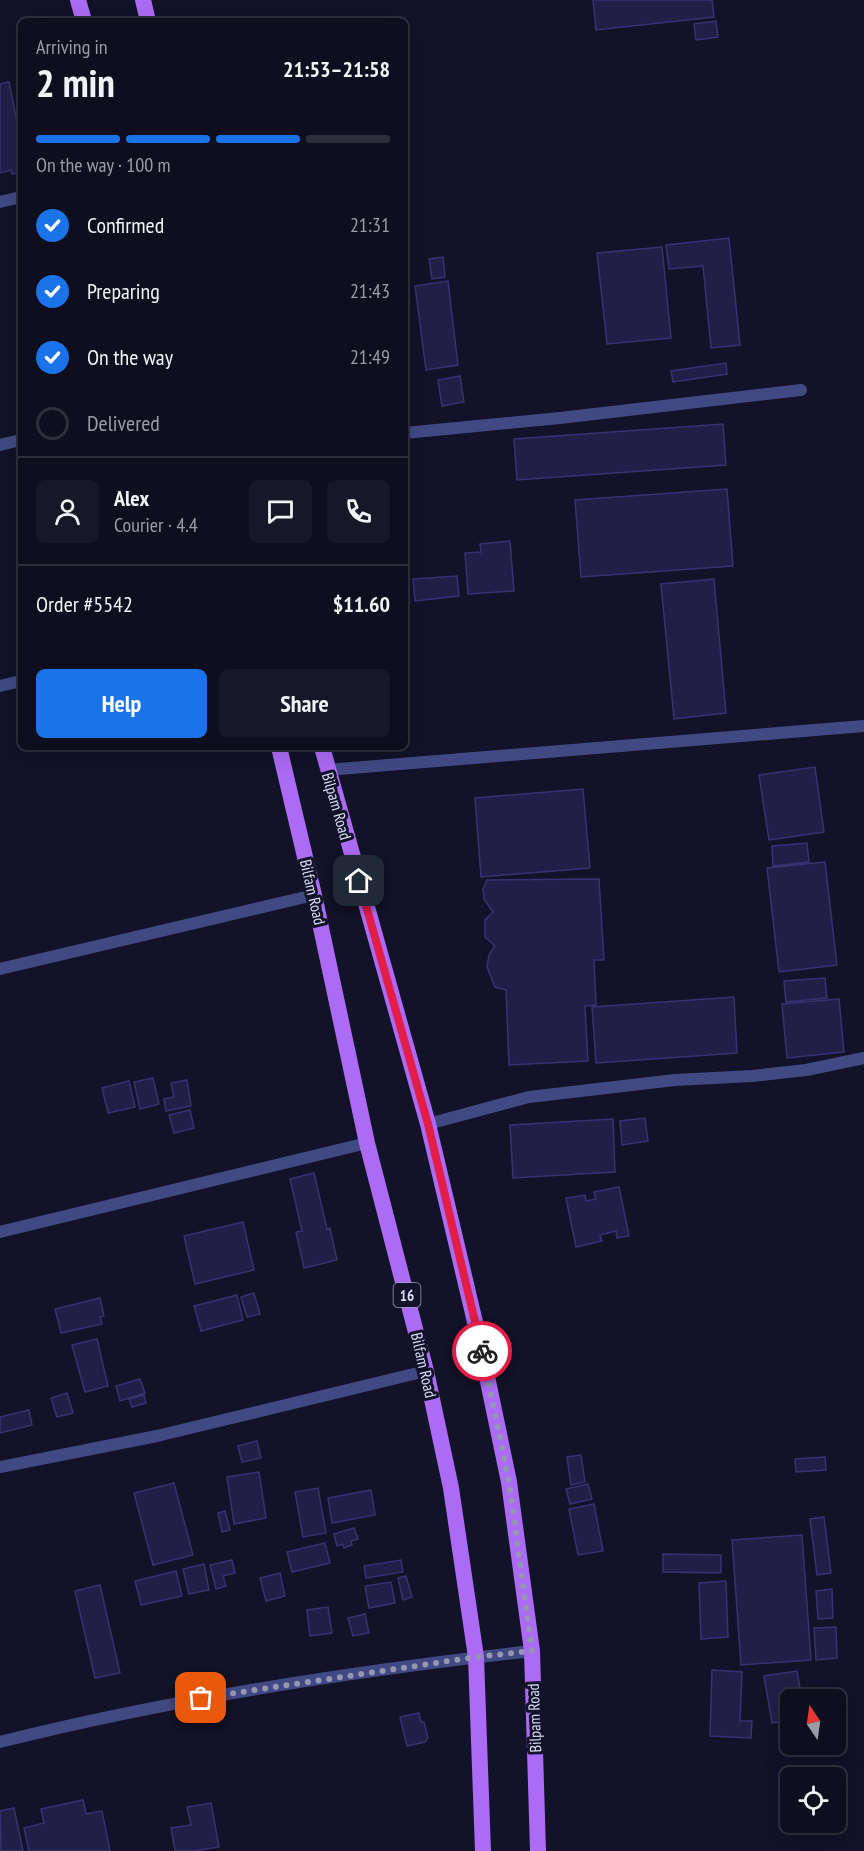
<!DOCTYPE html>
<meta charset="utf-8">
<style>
body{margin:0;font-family:"PT Sans Narrow",sans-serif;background:#171727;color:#f1f3f6;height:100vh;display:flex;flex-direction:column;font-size:22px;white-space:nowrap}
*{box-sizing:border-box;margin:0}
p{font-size:20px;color:#9b9ca4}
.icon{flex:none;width:33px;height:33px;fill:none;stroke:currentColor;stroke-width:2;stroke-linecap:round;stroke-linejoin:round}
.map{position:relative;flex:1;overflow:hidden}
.sheet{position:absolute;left:18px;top:18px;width:390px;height:732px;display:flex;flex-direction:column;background:#0e0e1e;border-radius:9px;box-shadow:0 6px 24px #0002,0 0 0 2px #2e2e3c}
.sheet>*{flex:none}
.needle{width:39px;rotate:347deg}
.controls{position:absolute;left:780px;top:1689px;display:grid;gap:12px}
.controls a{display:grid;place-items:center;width:66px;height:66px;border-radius:9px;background:#0e0e1e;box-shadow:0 6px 24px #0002,0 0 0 2px #2e2e3c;font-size:30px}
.pin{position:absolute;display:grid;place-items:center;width:51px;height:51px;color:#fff;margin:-26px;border-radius:12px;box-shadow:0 3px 9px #0006}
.courier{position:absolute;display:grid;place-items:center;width:60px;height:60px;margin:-30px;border:4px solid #e11d48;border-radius:50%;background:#fff;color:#222;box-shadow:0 2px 8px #0007}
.headline em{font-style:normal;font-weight:800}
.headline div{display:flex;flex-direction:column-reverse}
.headline{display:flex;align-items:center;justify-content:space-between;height:102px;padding:0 18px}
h1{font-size:39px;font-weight:800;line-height:45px}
.bar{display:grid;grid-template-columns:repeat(4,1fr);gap:9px 6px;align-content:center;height:72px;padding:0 18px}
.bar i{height:8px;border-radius:4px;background:#2e2e3c}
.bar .active{background:#1a73e8}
.bar p{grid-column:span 4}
.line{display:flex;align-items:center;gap:15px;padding:0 18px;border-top:2px solid #2e2e3c}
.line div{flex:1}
.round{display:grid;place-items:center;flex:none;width:63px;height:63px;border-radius:9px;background:#171727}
ol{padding:0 18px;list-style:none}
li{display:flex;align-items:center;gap:18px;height:66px}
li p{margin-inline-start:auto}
li .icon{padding:6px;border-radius:50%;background:#1a73e8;color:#fff;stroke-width:4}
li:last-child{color:#9b9ca4}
li i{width:33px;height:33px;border:3px solid #2e2e3c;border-radius:50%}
.action{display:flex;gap:12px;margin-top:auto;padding:12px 18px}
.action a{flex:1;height:69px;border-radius:9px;background:#1a73e8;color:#fff;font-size:24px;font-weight:800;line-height:69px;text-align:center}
.action a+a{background:#171727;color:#f1f3f6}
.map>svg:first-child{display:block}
</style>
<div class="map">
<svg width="864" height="1851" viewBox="0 0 864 1851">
<rect width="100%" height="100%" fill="#121228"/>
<path fill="#211f47" stroke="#363372" stroke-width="1.5" d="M593,0H712L714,17L596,30Z
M716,21L718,37L696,40L694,24Z
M9,82L21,141V172L12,174L11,170L0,173V84Z
M729,238L740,345L711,348L703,266L669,269L666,245Z
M662,247L671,338L607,344L597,253Z
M443,257L445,277L432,279L429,259Z
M448,281L458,365L426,370L415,286Z
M726,363L727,374L673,382L671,371Z
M460,376L464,402L442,406L438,380Z
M723,424L726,465L517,480L514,439Z
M727,489L733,566L581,577L575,500Z
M510,541L514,591L468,594L465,553L481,552L480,544Z
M457,576L459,596L415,601L413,579Z
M714,579L726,713L674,719L661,584Z
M815,767L824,832L769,840L759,775Z
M583,789L590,868L481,877L475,798Z
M807,843L809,862L773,866L772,846Z
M825,862L837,965L779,972L767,868Z
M599,879L604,960H594L596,1005L585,1006L588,1061L509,1065L506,990L495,987L487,967L489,955L495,946L485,937V920L493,912L484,899L483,889L487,880Z
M825,978L827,998L786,1002L784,981Z
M734,997L737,1053L596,1063L592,1007Z
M839,999L844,1052L787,1058L782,1004Z
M153,1078L159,1104L140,1109L134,1082Z
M187,1080L191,1106L166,1111L164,1099L174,1097L171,1083Z
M129,1081L135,1107L108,1113L102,1088Z
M190,1110L194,1128L174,1133L169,1115Z
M645,1118L648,1141L622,1145L620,1121Z
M613,1119L615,1172L513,1178L510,1125Z
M314,1173L327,1229L330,1228L337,1260L304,1268L296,1232L302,1231L290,1179Z
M619,1187L629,1236L617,1238L616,1231L600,1235L602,1241L576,1247L566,1198L585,1195L586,1201L596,1199L594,1192Z
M243,1222L254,1270L195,1284L184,1236Z
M254,1293L260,1314L247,1317L241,1297Z
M237,1295L243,1320L201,1331L194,1306Z
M100,1298L104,1316L100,1317L102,1324L61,1333L55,1309Z
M97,1339L108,1386L85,1392L72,1345Z
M140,1379L145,1393L120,1401L116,1386Z
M67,1393L73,1413L57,1417L51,1398Z
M144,1395L146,1403L132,1407L129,1399Z
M29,1410L32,1425L0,1433V1417Z
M257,1441L261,1458L242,1462L238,1446Z
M581,1455L585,1482L571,1485L567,1457Z
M825,1457L826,1470L796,1472L795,1459Z
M259,1472L266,1518L234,1524L227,1477Z
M174,1483L193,1555L153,1565L134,1493Z
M588,1484L592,1499L570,1504L566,1489Z
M318,1488L326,1533L303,1537L295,1492Z
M371,1490L375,1515L332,1523L328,1498Z
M594,1504L603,1551L578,1555L569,1509Z
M225,1511L230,1530L222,1532L218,1513Z
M824,1517L831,1573L817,1575L810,1519Z
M354,1528L358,1539L351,1541L352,1545L344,1548L343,1544L337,1546L334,1534Z
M802,1535L811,1660L741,1665L732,1540Z
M325,1543L330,1563L292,1572L287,1552Z
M663,1554L721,1555V1573L663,1572Z
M232,1560L235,1573L223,1576L226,1586L216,1589L210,1565Z
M401,1560L403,1572L366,1578L364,1566Z
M204,1564L209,1590L189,1594L183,1569Z
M176,1571L182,1596L141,1605L135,1581Z
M280,1573L285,1596L266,1601L260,1578Z
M406,1576L412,1597L403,1600L398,1578Z
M726,1581L728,1637L701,1639L699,1583Z
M391,1582L395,1603L369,1608L365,1586Z
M100,1585L120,1673L95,1678L75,1591Z
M832,1589L833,1618L818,1619L816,1591Z
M328,1607L332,1633L310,1636L307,1610Z
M365,1614L369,1633L353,1636L348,1618Z
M836,1627L837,1658L816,1660L814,1628Z
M712,1670L742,1672L740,1721H752L751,1738L710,1736Z
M797,1671L802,1700H790V1720L772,1723L764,1676Z
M419,1713L421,1722H424L428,1738L425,1742L407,1746L400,1717Z
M83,1800L86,1814L102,1811L110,1851H29L24,1828L44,1823L41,1809Z
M211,1803L219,1847L194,1851H175L171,1828L191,1825L187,1807Z
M14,1808L23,1851H1L0,1811Z"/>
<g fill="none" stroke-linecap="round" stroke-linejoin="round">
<path stroke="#414983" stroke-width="12" d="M0,202L21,197
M405,433L560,418L801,390
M0,445L21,440
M0,686L21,681
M327,770L864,726
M0,969L314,895
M428,1124L529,1097L675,1080L752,1076L806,1070L864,1058
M0,1232L367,1143
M0,1467L157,1436L426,1371
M0,1742C175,1698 353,1671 532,1651"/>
<path stroke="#ab6bf4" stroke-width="16" d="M78,0L84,21
M143,0L148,21
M279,747L314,895L367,1143L426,1371L451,1488L476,1657L483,1851
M322,747L428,1124L480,1343L509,1482L532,1651L538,1851"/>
</g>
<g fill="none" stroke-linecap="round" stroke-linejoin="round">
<path stroke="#9596b2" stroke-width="6" stroke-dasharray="0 10.8" d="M201,1698L476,1657L532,1651L509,1482L482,1351"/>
<path stroke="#e11d48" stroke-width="8" d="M359,881L428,1124L482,1351"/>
</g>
<g text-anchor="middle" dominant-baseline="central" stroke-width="6" stroke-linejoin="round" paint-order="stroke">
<rect fill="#121228" stroke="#9fa0bc" stroke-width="1.5" x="393.5" y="1283" width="27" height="24" rx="4.5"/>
<g font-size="15" font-weight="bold" fill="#dbddfc">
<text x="407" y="1295">16</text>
</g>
<g font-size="16" fill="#dbddfc" stroke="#121228">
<text transform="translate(337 806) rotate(74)">Bilpam Road</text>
<text transform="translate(313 892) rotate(77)">Bilfam Road</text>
<text transform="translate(424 1365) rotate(77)">Bilfam Road</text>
<text transform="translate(534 1718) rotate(-92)">Bilpam Road</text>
</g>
</g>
</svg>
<div class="controls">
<a><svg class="needle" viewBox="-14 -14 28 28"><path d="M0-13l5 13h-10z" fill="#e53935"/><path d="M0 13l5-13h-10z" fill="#9b9ca4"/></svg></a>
<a><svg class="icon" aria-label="locate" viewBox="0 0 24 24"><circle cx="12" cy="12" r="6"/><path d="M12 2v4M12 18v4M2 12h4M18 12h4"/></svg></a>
</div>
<div class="pin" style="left:201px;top:1698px;background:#ea580c"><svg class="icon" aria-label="bag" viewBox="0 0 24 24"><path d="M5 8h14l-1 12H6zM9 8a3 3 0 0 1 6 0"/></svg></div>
<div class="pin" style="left:359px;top:881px;background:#1f2937"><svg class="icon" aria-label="home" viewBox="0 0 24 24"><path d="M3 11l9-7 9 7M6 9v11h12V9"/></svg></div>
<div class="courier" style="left:482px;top:1351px"><svg class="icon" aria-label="bike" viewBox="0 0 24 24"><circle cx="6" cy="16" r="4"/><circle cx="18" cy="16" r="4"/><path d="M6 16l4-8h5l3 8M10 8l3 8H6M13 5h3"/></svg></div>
<section class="sheet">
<div class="headline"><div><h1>2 min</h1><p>Arriving in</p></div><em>21:53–21:58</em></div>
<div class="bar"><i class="active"></i><i class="active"></i><i class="active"></i><i></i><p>On the way · 100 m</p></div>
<ol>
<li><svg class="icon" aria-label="check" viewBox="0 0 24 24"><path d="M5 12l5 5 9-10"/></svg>Confirmed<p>21:31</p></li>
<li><svg class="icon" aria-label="check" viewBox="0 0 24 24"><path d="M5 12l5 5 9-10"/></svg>Preparing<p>21:43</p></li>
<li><svg class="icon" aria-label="check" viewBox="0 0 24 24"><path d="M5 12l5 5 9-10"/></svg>On the way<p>21:49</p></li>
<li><i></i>Delivered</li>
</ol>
<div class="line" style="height:108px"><a class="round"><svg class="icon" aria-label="person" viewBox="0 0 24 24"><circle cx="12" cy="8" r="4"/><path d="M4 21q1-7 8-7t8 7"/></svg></a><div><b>Alex</b><p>Courier · 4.4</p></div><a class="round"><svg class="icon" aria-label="chat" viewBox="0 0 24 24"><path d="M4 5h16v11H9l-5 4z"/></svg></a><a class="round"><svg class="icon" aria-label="phone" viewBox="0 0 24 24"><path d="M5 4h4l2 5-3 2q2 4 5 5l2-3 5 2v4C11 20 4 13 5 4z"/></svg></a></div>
<div class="line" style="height:78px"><div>Order #5542</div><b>$11.60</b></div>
<div class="action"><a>Help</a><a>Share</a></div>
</section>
</div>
